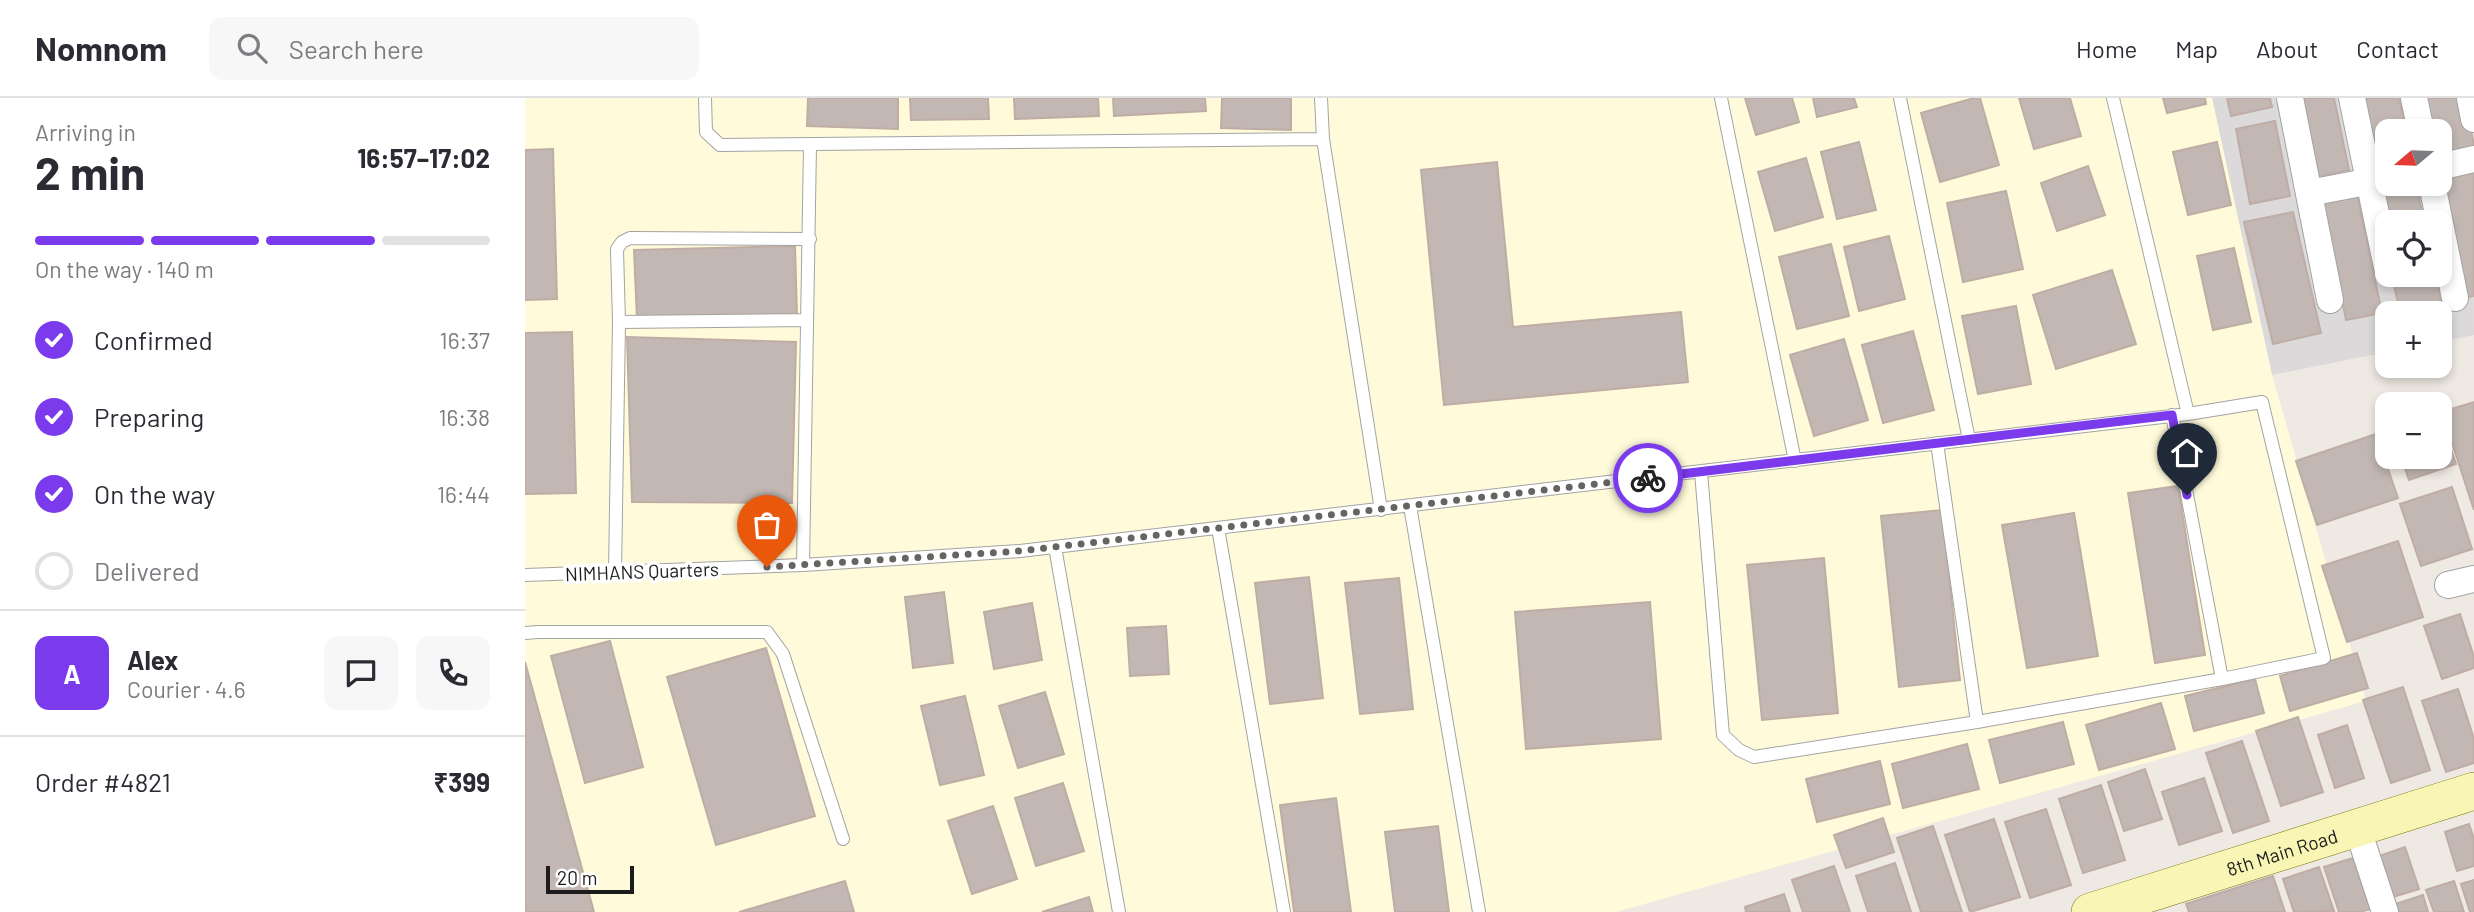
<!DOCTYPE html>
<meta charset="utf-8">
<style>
body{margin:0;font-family:Barlow,sans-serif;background:#f7f7f7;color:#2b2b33;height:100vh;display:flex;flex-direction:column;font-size:26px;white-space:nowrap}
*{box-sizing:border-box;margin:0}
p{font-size:23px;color:#7c7c81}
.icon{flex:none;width:38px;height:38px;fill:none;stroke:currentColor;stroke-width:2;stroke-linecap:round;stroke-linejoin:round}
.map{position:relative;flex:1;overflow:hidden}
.panel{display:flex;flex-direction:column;background:#fff;width:525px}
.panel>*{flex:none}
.needle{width:46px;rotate:251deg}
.fabs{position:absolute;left:1850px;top:21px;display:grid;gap:14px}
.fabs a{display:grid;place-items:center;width:77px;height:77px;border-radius:14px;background:#fff;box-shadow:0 4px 10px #0003;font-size:35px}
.scale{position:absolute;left:21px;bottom:18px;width:88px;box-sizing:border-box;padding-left:7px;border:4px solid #1c1c1c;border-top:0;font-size:19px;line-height:24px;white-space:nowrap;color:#1c1c1c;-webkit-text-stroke:5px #fff;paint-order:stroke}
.pin{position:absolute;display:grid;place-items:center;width:60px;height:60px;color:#fff;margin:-72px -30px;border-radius:50% 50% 50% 0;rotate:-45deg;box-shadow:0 0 7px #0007}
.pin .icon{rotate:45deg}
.courier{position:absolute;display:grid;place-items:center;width:70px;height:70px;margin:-35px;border:5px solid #7c3aed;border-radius:50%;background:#fff;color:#222;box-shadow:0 2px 9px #0007}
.headline em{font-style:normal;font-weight:700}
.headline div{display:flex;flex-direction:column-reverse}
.headline{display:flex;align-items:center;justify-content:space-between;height:119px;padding:0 35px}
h1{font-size:46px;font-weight:700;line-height:52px}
.bar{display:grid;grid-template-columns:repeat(4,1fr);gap:10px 7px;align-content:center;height:84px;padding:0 35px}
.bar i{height:9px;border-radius:5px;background:#e1e1e2}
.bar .current{background:#7c3aed}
.bar p{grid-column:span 4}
.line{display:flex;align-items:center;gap:18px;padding:0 35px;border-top:2px solid #e1e1e2}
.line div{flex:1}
.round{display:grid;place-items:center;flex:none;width:74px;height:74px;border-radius:14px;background:#f7f7f7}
ol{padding:0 35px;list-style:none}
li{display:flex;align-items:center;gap:21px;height:77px}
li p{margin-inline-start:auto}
li .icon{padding:7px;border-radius:50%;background:#7c3aed;color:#fff;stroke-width:4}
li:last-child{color:#7c7c81}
li i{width:38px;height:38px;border:4px solid #e1e1e2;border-radius:50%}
header{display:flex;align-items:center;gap:42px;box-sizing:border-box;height:98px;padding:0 35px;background:#fff;border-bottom:2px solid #e1e1e2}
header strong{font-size:33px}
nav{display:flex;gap:38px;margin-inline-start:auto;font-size:24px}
.search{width:490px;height:63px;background:#f7f7f7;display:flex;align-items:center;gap:18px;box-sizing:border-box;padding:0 24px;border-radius:14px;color:#7c7c81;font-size:26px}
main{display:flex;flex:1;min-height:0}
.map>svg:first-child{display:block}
</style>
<header>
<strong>Nomnom</strong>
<div class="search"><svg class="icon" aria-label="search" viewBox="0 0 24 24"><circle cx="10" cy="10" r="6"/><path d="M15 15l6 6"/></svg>Search here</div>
<nav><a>Home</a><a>Map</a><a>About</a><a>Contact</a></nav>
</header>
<main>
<section class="panel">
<div class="headline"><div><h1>2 min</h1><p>Arriving in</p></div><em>16:57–17:02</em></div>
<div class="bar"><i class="current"></i><i class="current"></i><i class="current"></i><i></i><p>On the way · 140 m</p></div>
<ol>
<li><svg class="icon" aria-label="check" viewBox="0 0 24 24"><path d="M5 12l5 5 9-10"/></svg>Confirmed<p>16:37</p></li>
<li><svg class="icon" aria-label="check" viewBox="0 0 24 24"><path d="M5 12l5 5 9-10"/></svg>Preparing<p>16:38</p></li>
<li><svg class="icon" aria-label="check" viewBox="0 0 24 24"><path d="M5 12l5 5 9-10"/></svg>On the way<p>16:44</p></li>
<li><i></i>Delivered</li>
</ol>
<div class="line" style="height:126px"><b class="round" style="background:#7c3aed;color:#fff">A</b><div><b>Alex</b><p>Courier · 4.6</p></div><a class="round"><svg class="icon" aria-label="chat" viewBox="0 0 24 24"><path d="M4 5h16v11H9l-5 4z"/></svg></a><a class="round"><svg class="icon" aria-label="phone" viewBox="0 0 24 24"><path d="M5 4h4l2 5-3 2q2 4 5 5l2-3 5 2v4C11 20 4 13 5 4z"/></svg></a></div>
<div class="line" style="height:91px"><div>Order #4821</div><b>₹399</b></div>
</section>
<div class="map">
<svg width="1949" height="814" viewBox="0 0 1949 814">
<rect width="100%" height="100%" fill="#eee9e2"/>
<path fill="#dbd9d9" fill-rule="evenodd" d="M1687,0H1948L1949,237L1915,244L1914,215H1862V254L1747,277ZM1862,33H1914V86H1862ZM1862,124H1914V177H1862Z"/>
<path fill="#fffbda" d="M0,0H1687L1747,277L1841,603L1091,814H0Z"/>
<path fill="#c2b7b2" stroke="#bfada5" stroke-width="2" d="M283,0H373V31L282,28Z
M385,0H463L464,21L386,22Z
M489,0H573L574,18L490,21Z
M588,0H680L681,13L589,18Z
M697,0H766V32L696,30Z
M1220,0H1267L1274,24L1231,37Z
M1288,0H1329L1332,9L1292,19Z
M1449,0H1455L1474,67L1415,84L1396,15Z
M1494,0H1545L1556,38L1509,51Z
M1638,0H1680L1681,6L1642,15Z
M1702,0H1745L1747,9L1706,18Z
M1772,0H1809L1824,72L1789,79Z
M1836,0H1874L1881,33H1862V73L1852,75Z
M1892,0H1940L1949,48L1914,57V33H1898Z
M1750,23L1765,98L1725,106L1711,31Z
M1334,44L1351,112L1312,121L1296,54Z
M1692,44L1706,107L1663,117L1648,54Z
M28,51L32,201L0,202V52Z
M1281,60L1298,119L1250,133L1233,74Z
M972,64L988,229L1156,214L1163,284L919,307L896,72Z
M1563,68L1580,117L1532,133L1516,85Z
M1949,68V198L1934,201L1914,75Z
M1891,86L1899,124H1862L1850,95Z
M1481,93L1498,171L1438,184L1422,105Z
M1832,96L1857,215L1821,222L1797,103Z
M1768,114L1796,235L1748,246L1719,124Z
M1364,138L1380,201L1334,213L1319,149Z
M1306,146L1324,218L1272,231L1254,159Z
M270,148L272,218L112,222L109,152Z
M1709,150L1726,224L1688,232L1672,158Z
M1587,172L1611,246L1531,271L1508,197Z
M1867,177H1910L1918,213L1875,215Z
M1491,208L1506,286L1453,296L1437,218Z
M1388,233L1409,312L1358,325L1337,247Z
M47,234L51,395L0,396V235Z
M102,239L271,244L267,405L107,404Z
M1319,241L1343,322L1289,338L1265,257Z
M1949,304V412L1917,314Z
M1914,317L1931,366L1884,382L1876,359H1914Z
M1851,336L1873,400L1792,427L1771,363Z
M1653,388L1680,557L1630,565L1603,395Z
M1927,389L1947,451L1896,468L1875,406Z
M1417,412L1435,582L1374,589L1356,418Z
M1549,415L1573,558L1502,570L1477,427Z
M1873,443L1898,519L1822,544L1797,468Z
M1299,460L1313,615L1237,622L1222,467Z
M784,479L798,600L745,606L730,485Z
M874,480L888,611L835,616L820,485Z
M419,494L428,565L388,570L380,499Z
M1125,504L1136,641L1001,651L990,514Z
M507,505L517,562L469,571L459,514Z
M1935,516L1949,559V570L1917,581L1899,528Z
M641,528L644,576L605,578L602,530Z
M85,543L118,669L60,685L26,558Z
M241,550L290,718L191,747L142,579Z
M1832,555L1843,590L1765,613L1755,578Z
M0,564L69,814H0Z
M1730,581L1739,615L1669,633L1660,598Z
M1878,589L1905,672L1866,685L1838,602Z
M1933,591L1949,641V665L1921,674L1897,603Z
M520,594L539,656L493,670L474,608Z
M440,598L459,677L415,687L396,608Z
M1636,605L1650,651L1574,672L1561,627Z
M1773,619L1798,694L1756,708L1731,633Z
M1538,624L1549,666L1475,685L1464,642Z
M1822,627L1839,680L1810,690L1793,637Z
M1717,643L1744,723L1708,735L1681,655Z
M1442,646L1454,691L1378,710L1367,666Z
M1355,663L1365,706L1292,724L1281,681Z
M1620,671L1637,721L1599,733L1583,684Z
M1679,680L1697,733L1654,747L1637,694Z
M538,685L559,753L511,768L490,700Z
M1576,687L1600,762L1558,775L1534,701Z
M811,700L826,814H769L755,707Z
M468,708L492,781L447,796L423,723Z
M1521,711L1546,787L1505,800L1480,724Z
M1358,720L1369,754L1321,770L1309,737Z
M1469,721L1495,799L1445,814L1420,737Z
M1944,726L1949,741V768L1932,773L1920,734Z
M913,728L924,814H870L860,734Z
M1408,728L1437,814H1396L1372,740Z
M1880,749L1894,791L1868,799L1854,758Z
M1828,760L1845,811L1835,814H1814L1799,769Z
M1370,765L1386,814H1343L1331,778Z
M1309,768L1325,814H1278L1267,782Z
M1794,769L1809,813L1769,814L1758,781Z
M1748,778L1760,814H1664L1661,806Z
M1949,782V814H1945L1936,786Z
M320,783L329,814H214Z
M1929,783L1939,814H1909L1901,792Z
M1259,796L1265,814H1221L1220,809Z
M1898,797L1903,814H1870L1867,807Z
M564,799L568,814H517Z"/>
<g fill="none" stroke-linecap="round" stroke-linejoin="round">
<defs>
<path id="lane" d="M180,0L181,34L195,47L798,41L796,0
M1196,0L1270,363
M1375,0L1444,342
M1588,0L1663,316
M798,41L856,412
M94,224L92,151L97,144L105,140L285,141
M1412,345L1452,624
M1176,374L1198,637L1214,652L1229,659L1452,624L1697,581L1647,317
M885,408L954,814
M693,430L759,814
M530,449L594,814
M278,467L285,48
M90,474L94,224L282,222
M0,477L278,467L495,453L1663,316L1737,304L1799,560L1697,581
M0,535L13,534H242L258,556L318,741"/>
<path id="street" d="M1765,0L1805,202
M1827,0L1862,169
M1889,0L1896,33
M1945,0L1949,21
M1914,69L1949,61
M1907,86L1930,200
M1784,95L1862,80
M1923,487L1949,481
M1833,732L1860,814"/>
<g id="secondary">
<path id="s1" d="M1565,814L1949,693"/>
</g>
</defs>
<use href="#lane" stroke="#a3a3a3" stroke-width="14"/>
<use href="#street" stroke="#a3a3a3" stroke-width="28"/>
<use href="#secondary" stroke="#727105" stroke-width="38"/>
<use href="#lane" stroke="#fff" stroke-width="12"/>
<use href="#street" stroke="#fff" stroke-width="26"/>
<use href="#secondary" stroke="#f9f5b5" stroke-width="37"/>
</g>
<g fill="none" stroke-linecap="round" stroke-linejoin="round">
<path stroke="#666461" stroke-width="7" stroke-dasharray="0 12.6" d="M242,469L495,453L1123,380"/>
<path stroke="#7c3aed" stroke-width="9" d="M1123,380L1647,317L1662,397"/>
</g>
<g text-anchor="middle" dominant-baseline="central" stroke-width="7" stroke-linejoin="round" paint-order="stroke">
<g font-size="19" fill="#1c1c1c" stroke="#fff">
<text transform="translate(117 473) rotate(-2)">NIMHANS Quarters</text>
<text stroke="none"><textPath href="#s1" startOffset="201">8th Main Road</textPath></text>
</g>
</g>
</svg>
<div class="fabs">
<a><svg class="needle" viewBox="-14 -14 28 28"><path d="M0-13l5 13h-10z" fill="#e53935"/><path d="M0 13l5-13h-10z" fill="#7c7c81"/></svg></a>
<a><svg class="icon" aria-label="locate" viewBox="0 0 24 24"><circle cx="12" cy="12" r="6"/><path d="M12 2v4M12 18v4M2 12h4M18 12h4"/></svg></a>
<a>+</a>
<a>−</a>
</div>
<div class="scale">20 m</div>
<div class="pin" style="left:242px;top:469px;background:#ea580c"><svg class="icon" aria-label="bag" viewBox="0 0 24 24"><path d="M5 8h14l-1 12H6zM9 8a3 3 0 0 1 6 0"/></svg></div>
<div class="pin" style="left:1662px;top:397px;background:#1f2937"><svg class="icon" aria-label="home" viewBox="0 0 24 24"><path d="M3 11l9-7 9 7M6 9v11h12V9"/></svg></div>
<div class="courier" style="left:1123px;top:380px"><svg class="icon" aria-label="bike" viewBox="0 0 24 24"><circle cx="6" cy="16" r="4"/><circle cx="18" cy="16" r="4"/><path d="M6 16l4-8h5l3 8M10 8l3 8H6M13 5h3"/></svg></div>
</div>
</main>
